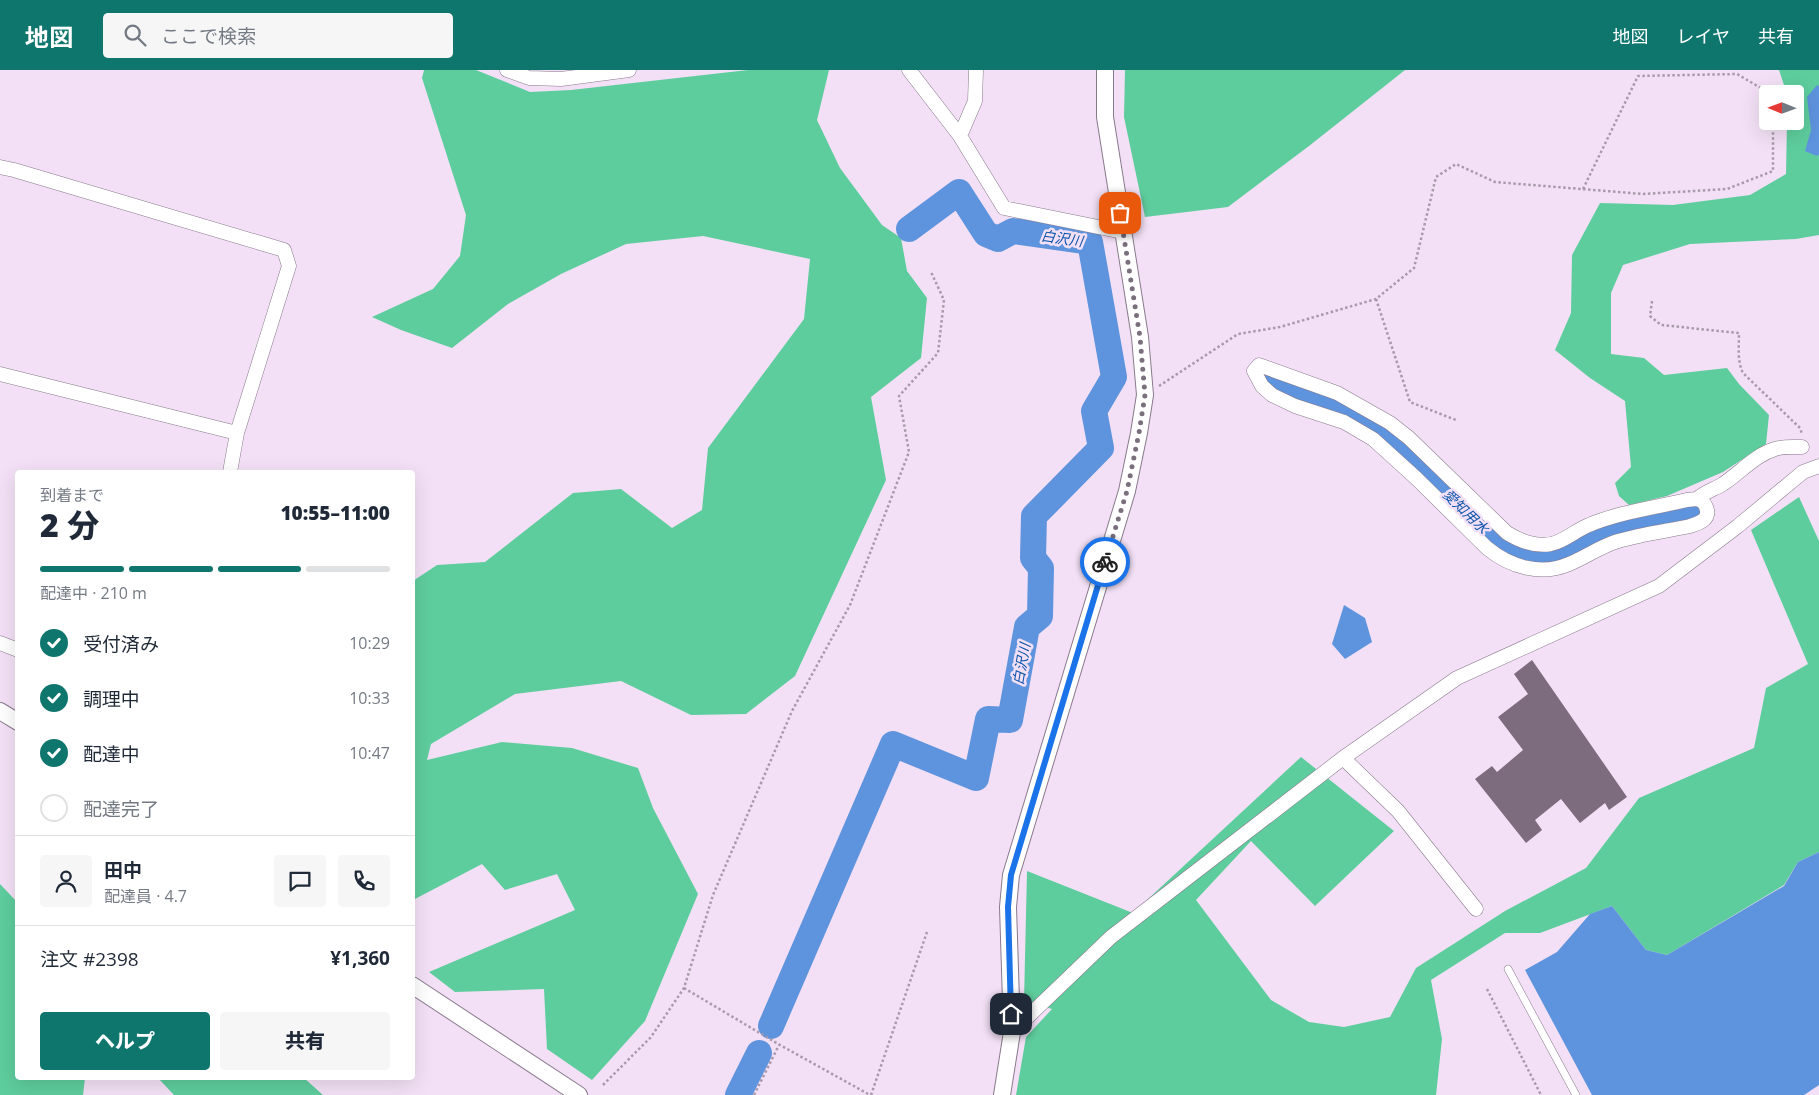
<!DOCTYPE html>
<html lang="ja">
<meta charset="utf-8">
<style>
body{margin:0;font-family:"Open Sans","Noto Sans JP",sans-serif;background:#f6f6f7;color:#1f2937;height:100vh;display:flex;flex-direction:column;font-size:19px;white-space:nowrap}
*{box-sizing:border-box;margin:0}
p{font-size:16px;color:#747a83}
.icon{flex:none;width:28px;height:28px;fill:none;stroke:currentColor;stroke-width:2;stroke-linecap:round;stroke-linejoin:round}
.map{position:relative;flex:1;overflow:hidden}
.details{position:absolute;left:15px;top:400px;width:400px;height:610px;display:flex;flex-direction:column;background:#fff;border-radius:5px;box-shadow:0 5px 20px #0002}
.details>*{flex:none}
.needle{width:32px;rotate:271deg}
.buttons{position:absolute;left:1759px;top:15px;display:grid;gap:10px}
.buttons a{display:grid;place-items:center;width:45px;height:45px;border-radius:5px;background:#fff;box-shadow:0 5px 20px #0002;font-size:25px}
.pin{position:absolute;display:grid;place-items:center;width:42px;height:42px;color:#fff;margin:-21px;border-radius:10px;box-shadow:0 2px 8px #0006}
.courier{position:absolute;display:grid;place-items:center;width:50px;height:50px;margin:-25px;border:4px solid #1a73e8;border-radius:50%;background:#fff;color:#222;box-shadow:0 1px 6px #0007}
.summary em{font-style:normal;font-weight:800}
.summary div{display:flex;flex-direction:column-reverse}
.summary{display:flex;align-items:center;justify-content:space-between;height:85px;padding:0 25px}
h1{font-size:32px;font-weight:800;line-height:38px}
.bar{display:grid;grid-template-columns:repeat(4,1fr);gap:8px 5px;align-content:center;height:60px;padding:0 25px}
.bar i{height:6px;border-radius:4px;background:#e0e1e3}
.bar .current{background:#0f766e}
.bar p{grid-column:span 4}
.line{display:flex;align-items:center;gap:12px;padding:0 25px;border-top:1px solid #e0e1e3}
.line div{flex:1}
.round{display:grid;place-items:center;flex:none;width:52px;height:52px;border-radius:5px;background:#f6f6f7}
ol{padding:0 25px;list-style:none}
li{display:flex;align-items:center;gap:15px;height:55px}
li p{margin-inline-start:auto}
li .icon{padding:5px;border-radius:50%;background:#0f766e;color:#fff;stroke-width:4}
li:last-child{color:#747a83}
li i{width:28px;height:28px;border:2px solid #e0e1e3;border-radius:50%}
.cta{display:flex;gap:10px;margin-top:auto;padding:10px 25px}
.cta a{flex:1;height:58px;border-radius:5px;background:#0f766e;color:#fff;font-size:20px;font-weight:800;line-height:58px;text-align:center}
.cta a+a{background:#f6f6f7;color:#1f2937}
header{display:flex;align-items:center;gap:30px;box-sizing:border-box;height:70px;padding:0 25px;background:#0f766e;color:#fff}
header strong{font-size:24px}
nav{display:flex;gap:28px;margin-inline-start:auto;font-size:18px}
.search{width:350px;height:45px;background:#f6f6f7;display:flex;align-items:center;gap:12px;box-sizing:border-box;padding:0 18px;border-radius:5px;color:#747a83;font-size:19px}
.map>svg:first-child{display:block}
</style>
<header>
<strong>地図</strong>
<div class="search"><svg class="icon" aria-label="search" viewBox="0 0 24 24"><circle cx="10" cy="10" r="6"/><path d="M15 15l6 6"/></svg>ここで検索</div>
<nav><a>地図</a><a>レイヤ</a><a>共有</a></nav>
</header>
<div class="map">
<svg width="1819" height="1025" viewBox="0 0 1819 1025">
<rect width="100%" height="100%" fill="#f3e0f6"/>
<path fill="#5ecd9d" d="M424,0H476L530,22L571,20L748,0H829L817,50L840,98L882,155L901,168L907,201L927,228L921,288L871,327L886,410L795,606L746,644L691,645L621,611L515,624L431,674L427,690L502,672L572,678L638,698L653,738L698,824L645,951L592,1010L547,979L544,919L455,922L429,902L575,840L557,804L505,820L482,794L413,830V511L437,495L485,492L573,423L621,419L672,458L702,440L708,378L804,249L810,189L703,166L626,174L561,204L508,234L452,278L401,260L372,247L433,219L460,186L466,145L422,8Z
M1125,0H1405L1309,76L1228,137L1145,147L1124,47Z
M1779,0H1819V165L1796,169L1690,174L1623,195L1611,223V284L1644,288L1664,305L1727,298L1739,314L1769,345L1766,374L1723,402L1667,426L1629,435L1619,426L1615,413L1631,397L1625,331L1590,308L1555,280L1571,243L1572,185L1600,133L1673,135L1750,125L1786,104L1787,51H1795V24H1787Z
M1799,427L1819,471V782L1798,792L1784,815L1667,885L1646,880L1612,836L1540,863H1505L1431,910L1442,969L1436,1025H1016L1026,967L1052,939L1024,931L1027,801L1133,843L1301,687L1394,761L1315,836L1251,771L1196,830L1271,930L1309,952L1344,957L1390,947L1416,898L1505,841L1586,798L1639,728L1754,678L1766,618L1808,594L1751,460Z
M0,814L17,832L18,1008H85L83,1025H0Z
M158,1008H304L323,1025H174Z"/>
<path fill="#5e93dd" d="M1817,15L1819,16V84L1817,86L1805,81L1811,60L1807,27Z
M1344,535L1365,548L1372,572L1345,589L1332,574Z
M1819,782V1015L1804,1025H1592L1525,900L1557,882L1590,844L1612,836L1646,880L1667,885L1784,816L1798,792Z"/>
<g fill="none" stroke-linecap="round" stroke-linejoin="round">
<path stroke="#5e93dd" stroke-width="15" d="M1259,301L1281,318L1336,338L1373,356L1408,385L1471,448L1504,477L1519,485L1539,489L1560,486L1607,462L1696,443"/>
<path stroke="#5e93dd" stroke-width="26" d="M771,956L893,674L976,708L988,649L1010,650L1027,557L1040,546L1041,498L1033,488L1034,446L1101,378L1094,341L1114,307L1090,172L1013,161L998,169L986,164L959,122L909,159
M738,1025L759,983"/>
</g>
<path fill="#7c6c7e" d="M1532,590L1627,727L1609,740L1605,733L1580,753L1561,729L1535,750L1542,760L1526,773L1475,709L1492,696L1497,702L1523,680L1498,647L1528,624L1514,604Z"/>
<g fill="none" stroke-linecap="round" stroke-linejoin="round">
<defs>
<path id="service" d="M1508,899L1576,1025"/>
<path id="minor" d="M507,0L529,8L561,9L629,0
M909,0L960,66L1004,138L1123,162
M960,66L975,31L976,0
M0,97L14,100L284,180L289,196L237,363L230,402
M0,304L237,363
M1697,429C1702,431 1704,432 1706,437C1711,449 1700,453 1690,456C1666,461 1642,464 1618,471C1601,476 1586,487 1569,494C1541,506 1510,497 1487,478L1416,408L1373,369L1344,352L1295,336L1272,325L1262,316L1254,301L1259,295L1337,323L1390,353L1409,368L1507,463C1520,471 1535,477 1551,474C1565,471 1576,460 1589,455C1616,443 1657,437 1687,430L1697,429C1704,422 1715,419 1723,414C1741,402 1755,385 1775,379C1783,376 1793,377 1802,377
M0,573L18,580
M1343,688L1398,741L1476,839
M1012,962L1111,867L1343,688L1457,608L1659,516L1738,456L1803,402L1819,396"/>
<path id="tertiary" d="M0,641L18,652
M412,915L579,1025
M1002,1025L1012,962L1008,837L1011,805L1127,421L1139,363L1145,325L1140,267L1105,47V0"/>
</defs>
<use href="#service" stroke="#89798c" stroke-width="8"/>
<use href="#minor" stroke="#89798c" stroke-width="15"/>
<use href="#tertiary" stroke="#89798c" stroke-width="18"/>
<path stroke="#a89aaa" stroke-width="2.5" stroke-dasharray="2.5 2.5" stroke-linecap="butt" d="M1583,119L1638,6L1737,4L1771,24
M1376,229L1410,332L1456,350
M1652,231L1650,246L1661,255L1739,263C1739,277 1737,291 1743,303L1800,358L1802,364
M1159,316L1238,264L1280,257L1376,229L1414,198L1436,107L1456,94L1495,112L1643,124L1727,119L1773,101V51
M684,918L780,975L870,1025
M1487,919L1541,1025
M603,1015L651,967L684,918L713,825L792,641L850,535L909,382L899,326L938,283L944,230L931,202
M754,1025L779,975
M871,1025L927,862"/>
<use href="#service" stroke="#fff" stroke-width="7"/>
<use href="#minor" stroke="#fff" stroke-width="14"/>
<use href="#tertiary" stroke="#fff" stroke-width="16"/>
</g>
<g fill="none" stroke-linecap="round" stroke-linejoin="round">
<path stroke="#7a6f7c" stroke-width="5" stroke-dasharray="0 9" d="M1105,492L1127,421L1139,363L1145,325L1140,267L1120,143"/>
<path stroke="#1a73e8" stroke-width="6" d="M1011,944L1008,837L1011,805L1105,492"/>
</g>
<g text-anchor="middle" dominant-baseline="central" stroke-width="5" stroke-linejoin="round" paint-order="stroke">
<g font-size="14" font-style="italic" fill="#0a54ab" stroke="#f3e0f6">
<text transform="translate(1062 168) rotate(8)">白沢川</text>
<text transform="translate(1466 441) rotate(44)">愛知用水</text>
<text transform="translate(1021 594) rotate(-80)">白沢川</text>
</g>
</g>
</svg>
<div class="buttons">
<a><svg class="needle" viewBox="-14 -14 28 28"><path d="M0-13l5 13h-10z" fill="#e53935"/><path d="M0 13l5-13h-10z" fill="#747a83"/></svg></a>
</div>
<div class="pin" style="left:1120px;top:143px;background:#ea580c"><svg class="icon" aria-label="bag" viewBox="0 0 24 24"><path d="M5 8h14l-1 12H6zM9 8a3 3 0 0 1 6 0"/></svg></div>
<div class="pin" style="left:1011px;top:944px;background:#1f2937"><svg class="icon" aria-label="home" viewBox="0 0 24 24"><path d="M3 11l9-7 9 7M6 9v11h12V9"/></svg></div>
<div class="courier" style="left:1105px;top:492px"><svg class="icon" aria-label="bike" viewBox="0 0 24 24"><circle cx="6" cy="16" r="4"/><circle cx="18" cy="16" r="4"/><path d="M6 16l4-8h5l3 8M10 8l3 8H6M13 5h3"/></svg></div>
<section class="details">
<div class="summary"><div><h1>2 分</h1><p>到着まで</p></div><em>10:55–11:00</em></div>
<div class="bar"><i class="current"></i><i class="current"></i><i class="current"></i><i></i><p>配達中 · 210 m</p></div>
<ol>
<li><svg class="icon" aria-label="check" viewBox="0 0 24 24"><path d="M5 12l5 5 9-10"/></svg>受付済み<p>10:29</p></li>
<li><svg class="icon" aria-label="check" viewBox="0 0 24 24"><path d="M5 12l5 5 9-10"/></svg>調理中<p>10:33</p></li>
<li><svg class="icon" aria-label="check" viewBox="0 0 24 24"><path d="M5 12l5 5 9-10"/></svg>配達中<p>10:47</p></li>
<li><i></i>配達完了</li>
</ol>
<div class="line" style="height:90px"><a class="round"><svg class="icon" aria-label="person" viewBox="0 0 24 24"><circle cx="12" cy="8" r="4"/><path d="M4 21q1-7 8-7t8 7"/></svg></a><div><b>田中</b><p>配達員 · 4.7</p></div><a class="round"><svg class="icon" aria-label="chat" viewBox="0 0 24 24"><path d="M4 5h16v11H9l-5 4z"/></svg></a><a class="round"><svg class="icon" aria-label="phone" viewBox="0 0 24 24"><path d="M5 4h4l2 5-3 2q2 4 5 5l2-3 5 2v4C11 20 4 13 5 4z"/></svg></a></div>
<div class="line" style="height:65px"><div>注文 #2398</div><b>¥1,360</b></div>
<div class="cta"><a>ヘルプ</a><a>共有</a></div>
</section>
</div>
